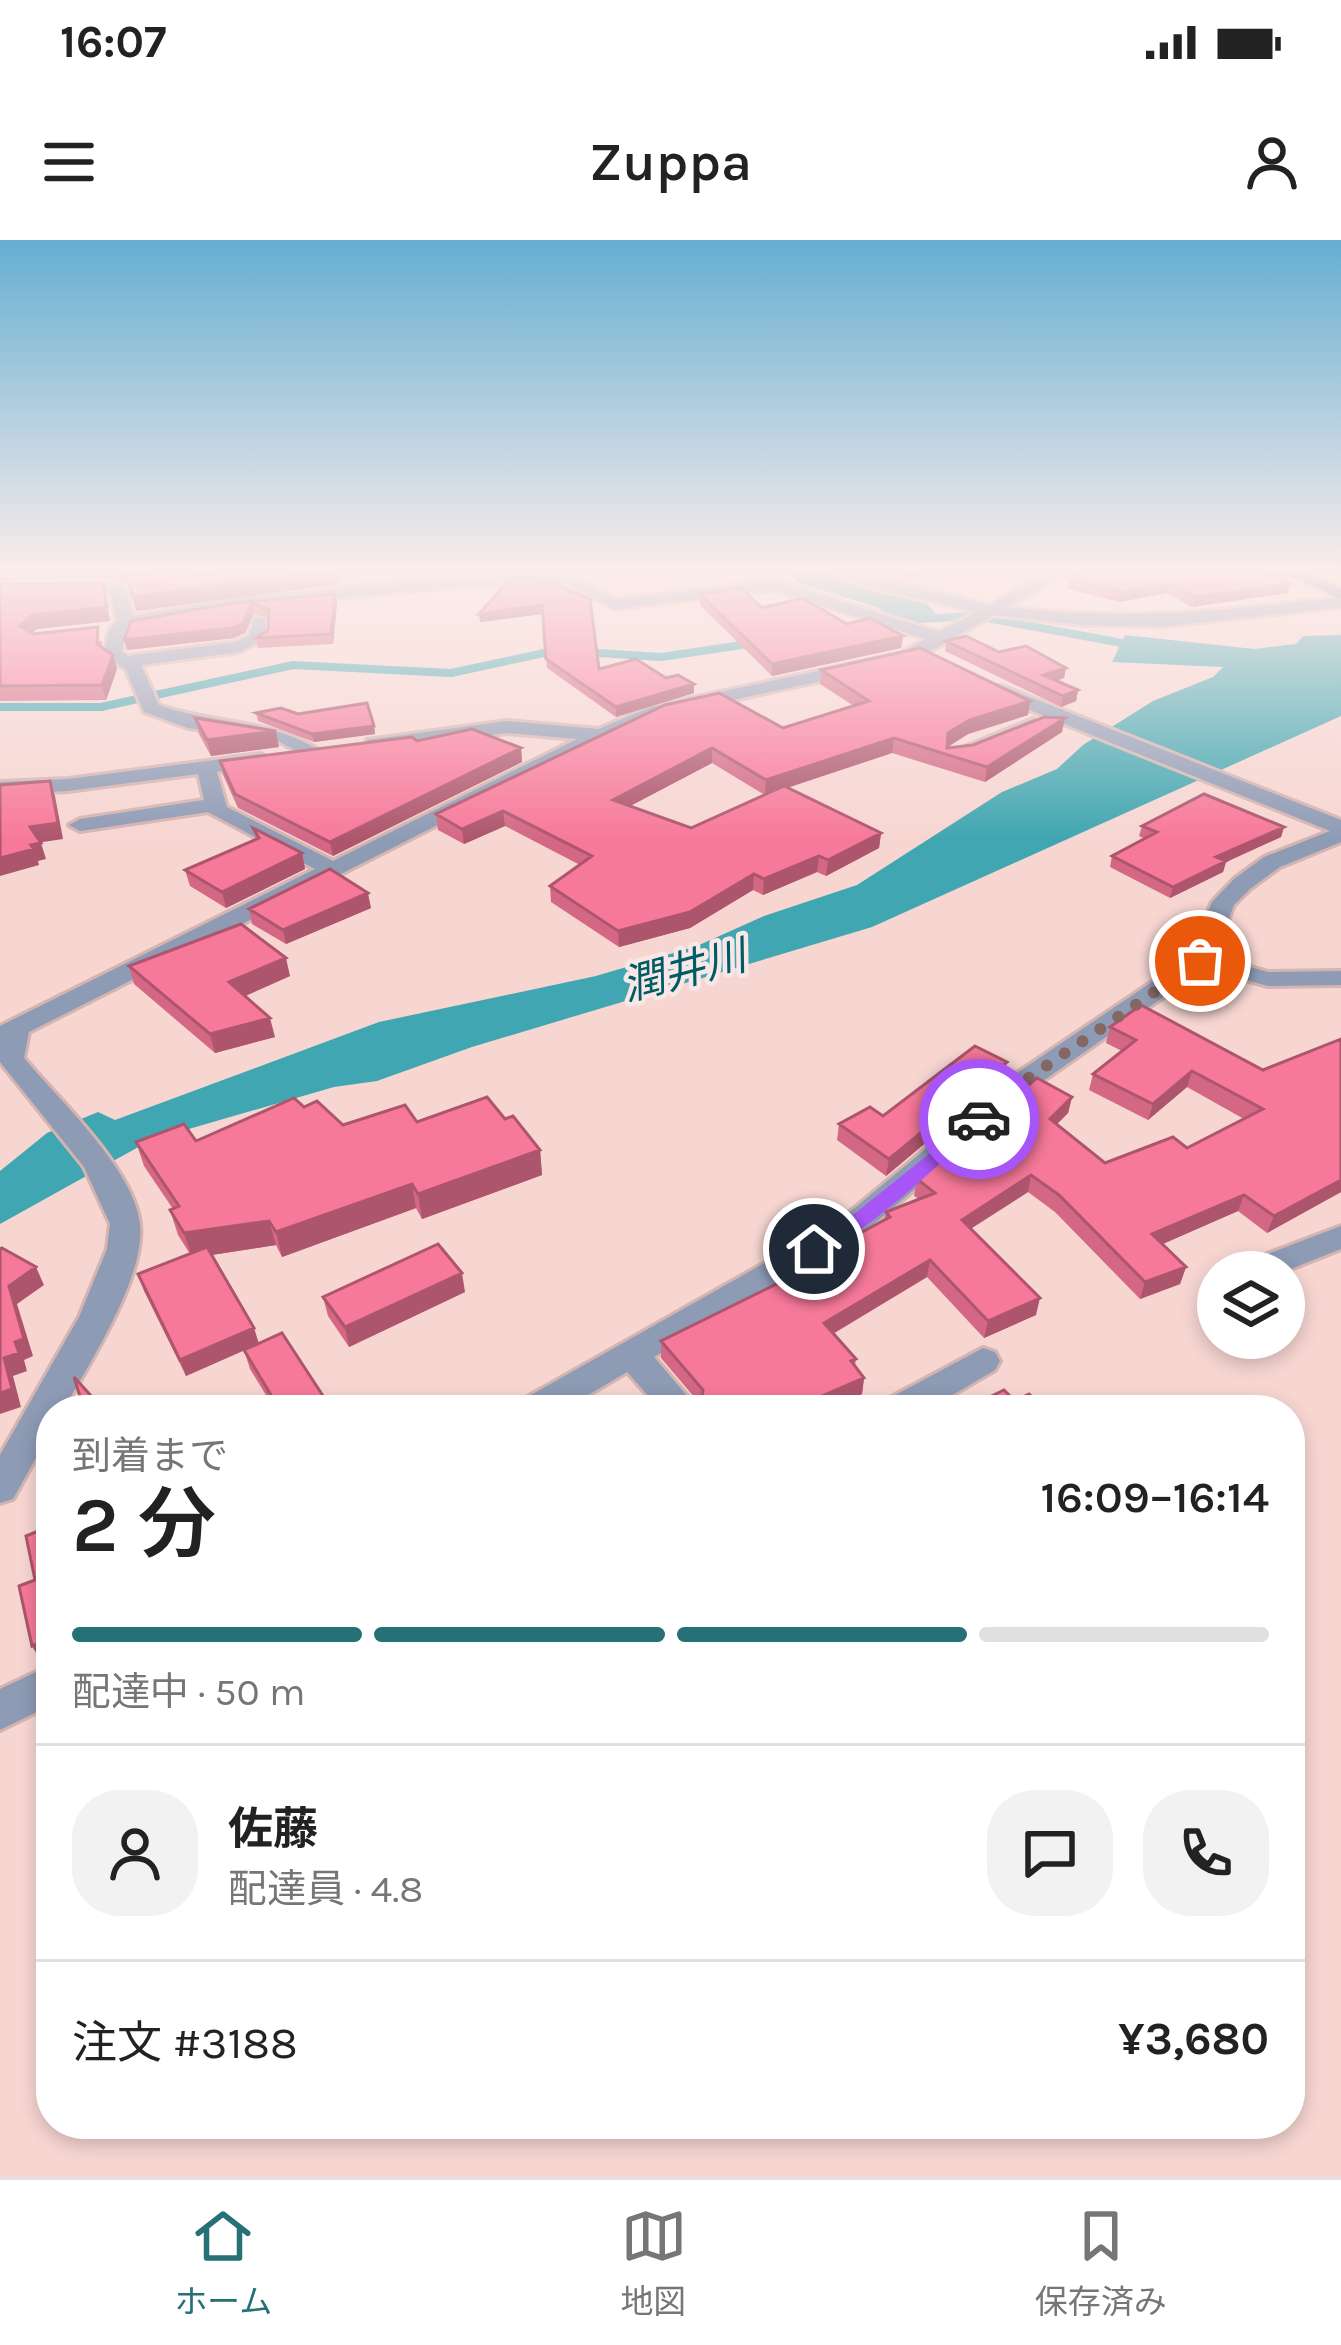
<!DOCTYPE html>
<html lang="ja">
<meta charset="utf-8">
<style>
body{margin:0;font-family:Karla,"Noto Sans JP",sans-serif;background:#f2f2f2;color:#222;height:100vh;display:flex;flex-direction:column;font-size:45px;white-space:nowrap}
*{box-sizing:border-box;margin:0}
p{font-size:39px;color:#767676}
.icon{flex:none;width:66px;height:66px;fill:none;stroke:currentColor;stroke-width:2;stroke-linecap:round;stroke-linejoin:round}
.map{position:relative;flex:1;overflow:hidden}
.drawer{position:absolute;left:36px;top:1155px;width:1269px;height:744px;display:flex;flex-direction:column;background:#fff;border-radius:48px;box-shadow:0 6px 18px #0003}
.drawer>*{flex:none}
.controls{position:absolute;left:1197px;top:1011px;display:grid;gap:24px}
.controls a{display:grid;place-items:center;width:108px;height:108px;border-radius:50%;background:#fff;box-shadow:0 6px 18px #0003;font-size:60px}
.pin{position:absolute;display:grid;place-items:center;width:102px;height:102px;color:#fff;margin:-51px;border:6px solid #fff;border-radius:50%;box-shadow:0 3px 12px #0007}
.courier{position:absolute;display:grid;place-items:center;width:120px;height:120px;margin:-60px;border:9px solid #a855f7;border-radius:50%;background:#fff;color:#222;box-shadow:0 3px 15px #0007}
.headline em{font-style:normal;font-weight:600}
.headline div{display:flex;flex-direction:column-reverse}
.headline{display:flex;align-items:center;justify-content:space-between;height:204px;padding:0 36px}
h1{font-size:78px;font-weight:600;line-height:90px}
.bar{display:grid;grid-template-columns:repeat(4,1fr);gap:18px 12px;align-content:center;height:144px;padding:0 36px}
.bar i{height:15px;border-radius:9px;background:#e0e0e0}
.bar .selected{background:#267078}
.bar p{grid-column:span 4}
.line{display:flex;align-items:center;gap:30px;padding:0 36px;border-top:3px solid #e0e0e0}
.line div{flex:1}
.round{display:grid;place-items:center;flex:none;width:126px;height:126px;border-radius:48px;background:#f2f2f2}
.status{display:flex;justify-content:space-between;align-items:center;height:84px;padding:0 60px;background:#fff;direction:ltr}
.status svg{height:33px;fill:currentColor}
header{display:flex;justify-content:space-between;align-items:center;height:156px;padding:0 36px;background:#fff;font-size:54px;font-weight:600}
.tabs{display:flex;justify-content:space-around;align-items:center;height:168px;border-top:3px solid #e0e0e0;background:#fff;font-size:33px;color:#767676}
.tabs a{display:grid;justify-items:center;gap:6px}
.tabs .selected{color:#267078}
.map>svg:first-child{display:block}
</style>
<div class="status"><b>16:07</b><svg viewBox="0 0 49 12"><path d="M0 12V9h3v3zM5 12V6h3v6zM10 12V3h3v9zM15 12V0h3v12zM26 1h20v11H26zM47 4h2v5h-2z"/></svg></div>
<header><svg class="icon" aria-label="menu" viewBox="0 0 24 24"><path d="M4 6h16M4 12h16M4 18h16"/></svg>Zuppa<svg class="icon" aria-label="person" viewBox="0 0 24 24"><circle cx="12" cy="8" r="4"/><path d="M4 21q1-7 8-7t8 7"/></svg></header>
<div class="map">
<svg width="1341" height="1937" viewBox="0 0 1341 1937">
<rect width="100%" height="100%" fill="#f7d6d2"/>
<path fill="#40a6b1" d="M1125,395L1254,409L1296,404L1303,396L1341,395V476L872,687L472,807L377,841L334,847L151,900L0,984V931L47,893L98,872L115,880L379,782L596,736L697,706L764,676L857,645L1002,552L1057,529L1083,505L1153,461L1213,437L1223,427L1112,422Z"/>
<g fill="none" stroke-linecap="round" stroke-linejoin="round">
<path stroke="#40a6b1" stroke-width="8" d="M881,381L976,376L1133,405
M584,412L661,417L755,403
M0,467H101L293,425L451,433L558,410"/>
<path fill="#40a6b1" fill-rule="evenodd" d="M781,329C826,329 906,332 935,373L929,381H901L876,367L800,343Z"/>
<defs>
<path id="minor" d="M824,329H847L989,365L1053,329H1072L1008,367C1121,382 1228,371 1341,357V367L1167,386L1083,385L994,375L913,421L664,475L607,499L29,792L24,818C59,860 134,929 140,984C146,1036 89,1124 63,1170H51V1191L13,1259L0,1263V1215L79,1077L107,1009L110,984L84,927L0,822V786L315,629L208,572L80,591L69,585L80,579L204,560L198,534L68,551L0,554V542L68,539L261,514L271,520L268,524L217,532L227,567L333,621L577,499L507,493L374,510L367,508V500L507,481L598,489L651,467L901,413L926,399L772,350L615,369L567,345L508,342L234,368L131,386L125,392L122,412L128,416L235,402L249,396L254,378H266L265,399L239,412L141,425L159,465C211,484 269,479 317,509V517L310,519L278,501L188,488L144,472L126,430L104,414L109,390L117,381L110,353H0V343H117L125,348L133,376L234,358L508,332L570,336L617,359L751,343L757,335L939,392L976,372L865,346Z
M990,446H1002L1341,580V602L1280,627L1250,649L1234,665L1214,717L1268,732L1341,731V745L1268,746L1204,729L1037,845L861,995L654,1117L699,1170H661L627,1132L563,1170H517L522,1160L839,981L1017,833L1189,717L1212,662L1234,639L1264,617L1330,591L990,454Z
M1033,479L1042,485L1040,489L962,519L945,515Z
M1341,986V1009L1283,1032H1236L1241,1024Z
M983,1108L995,1112L1000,1121L995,1130L927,1170H881L886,1160Z
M51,1425V1465L0,1490V1449Z"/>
<path id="major" d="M1276,329H1297L1341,348V359Z"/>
</defs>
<use href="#minor" stroke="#d4b4b0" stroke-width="6"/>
<use href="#major" stroke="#d4b4b0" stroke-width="6"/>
<use href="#minor" fill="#8e9bb5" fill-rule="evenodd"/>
<use href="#major" fill="#4c6190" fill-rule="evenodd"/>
</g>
<path fill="#d46884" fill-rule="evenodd" d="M0,329H147L146,333L176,338L243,329H421L340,332L339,344L136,371L129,347L117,338L0,340Z
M860,329H936L908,339Z
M1066,329H1289L1286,339L1281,340L1288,353L1192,367L1167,353L1119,362L1068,349L1069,340L1064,339Z
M511,338L599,429L694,444V453L616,477L547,428L542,374L480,382Z
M0,344H103L110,381L37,389L32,393L102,401V407L113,415L117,429L106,460L0,461Z
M700,354L903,396L901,408L772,436L700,365Z
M233,363H337L333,404L258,408L256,398L268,390V378L254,374L245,393L234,398L127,410Z
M946,401L1066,428L1064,438L1056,441L1078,450L1076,461L1061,467L945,411Z
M821,430L1030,461L1028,475L968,494L947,508L1062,492L985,542L892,513L787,548L881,593L879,608L826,636L817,632L763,655L753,650L690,688L619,707L551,662L550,646L580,625L505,586L464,604L438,590L436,574L783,488L854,466L820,444ZM712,523L765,555L691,588L630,566Z
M256,473L298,474L374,486L375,494L314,502L258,481Z
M195,478L279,507L211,516L199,494Z
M417,501L521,508L522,522L333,616L238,568L223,535L220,521Z
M1142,586L1284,587L1281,597L1226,622L1223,632L1170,658L1110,627L1112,616L1145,599L1139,596Z
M253,588L302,613L305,629L226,668L190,646L185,630L256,599Z
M371,668L286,704L252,684L249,669Z
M129,726L290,736L245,756L275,797L215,813L134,744Z
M1110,787L1263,830L1341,952L1267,993L1238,971L1162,1004L1186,1027L1180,1044L1140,1059L1055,972L1028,952L970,989L1036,1075L984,1098L927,1037L833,1094L856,1119L855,1126L864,1138L862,1154L826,1170H695V1158L661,1118V1101L822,1021L823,1013L884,980L886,972L919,959L914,956L917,939L1072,857L1068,873L1057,884L1105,923L1187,908L1244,879L1187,847L1148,880L1089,850L1093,834L1122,811L1106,803Z
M1003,838L886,936L837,900L839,884L883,876Z
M304,867L343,885L505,879L540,910L542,935L422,979L416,968L282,1017L276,1005L212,1015L254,1088L258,1103L325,1159L328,1170H275L250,1129L244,1110L186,1136L144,1051L138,1034L190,1014L178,995L170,970L173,969L144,926L136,902L196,901Z
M465,1052L349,1107L328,1076L323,1057Z"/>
<path fill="#ad556c" d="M337,329H339L340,332L339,344L136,371L133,357Z
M909,329H936L908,339Z
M1289,329L1286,339L1265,344L1268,334Z
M103,344L110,381L37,389L25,399L20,386L32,375Z
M1169,344L1167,353L1119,362L1121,352Z
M1291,344L1288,353L1192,367L1195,357Z
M335,354L337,363L333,404L331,394Z
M252,364L254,374L245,393L234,398L127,410L124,400Z
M542,365V374L480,382L479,374Z
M903,396L901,408L772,436V424Z
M113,415L117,429L106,460L102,445Z
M1066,428L1064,438L1041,446L1043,435Z
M694,444V453L616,477V467Z
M1078,450L1076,461L1061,467L1063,456Z
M1030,461L1028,475L968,494L946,507L948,493L970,480Z
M1065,478L1062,492L985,542L987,527Z
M374,486L375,494L314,502L312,494Z
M276,491L279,507L211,516L207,500Z
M894,498L892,513L765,555L766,540Z
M521,508L522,522L333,616L330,602Z
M712,508V523L613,575V560Z
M50,541L55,556L63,599L36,603L30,587Z
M503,571L505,586L464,604L462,589Z
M1284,587L1281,597L1226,622L1223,632L1170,658L1173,647L1216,617Z
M881,593L879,608L826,636L828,620Z
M41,603L46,619L38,621L39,625L0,636V618Z
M302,613L305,629L226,668L222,652Z
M819,616L817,632L763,655L764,639Z
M754,634L753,650L690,688L619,707L618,691Z
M368,653L371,668L286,704L283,690Z
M286,718L290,736L234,761L229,742Z
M270,778L275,797L215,813L210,794Z
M1007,822L1003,838L886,936L889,919Z
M1192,831L1187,847L1148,880L1153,864Z
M1072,857L1068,873L1046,895L1050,879Z
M540,910L542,935L422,979L418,954Z
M1031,935L1028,952L958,997L962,980Z
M1341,940V952L1267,993L1274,976Z
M412,944L416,968L282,1017L276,992Z
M1244,955L1238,971L1147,1011L1152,994Z
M269,981L276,1005L192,1018L184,993Z
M930,1020L927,1037L822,1100L824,1083Z
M36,1027L44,1045L17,1064L33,1116L24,1120L27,1131L13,1136L21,1167L0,1174V1153L4,1118L15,1102L9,1046Z
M1186,1027L1180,1044L1140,1059L1145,1042Z
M462,1033L465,1052L349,1107L345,1087Z
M1040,1058L1036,1075L984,1098L988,1081Z
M254,1088L259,1104L186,1136L180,1120Z
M864,1138L862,1154L826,1170H790Z
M325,1159L328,1170H302Z
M51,1397V1412L39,1418L32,1406Z"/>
<path fill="#f7799a" stroke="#ad556c" stroke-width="3" d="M120,329H137L133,335L174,330L176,338L243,329H337L133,357L126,334Z
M1066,329H1287L1268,334L1291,344L1195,357L1169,344L1121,352L1069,340L1080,333Z
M511,338L544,340L590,359L599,429L636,419L666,438L678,435L694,444L616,467L546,419L542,365L479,374Z
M0,344H103L107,367L32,375L20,386L33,394L98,387L97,404L113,415L102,445L0,446Z
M741,348L762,368L802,358L847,384L870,378L903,396L772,424L700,354Z
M335,354L331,394L256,398L268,390L269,369L252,364L243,383L232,388L124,400L131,381L233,363Z
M966,396L999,412L1026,406L1066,428L1043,435L1078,450L1063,456L946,401Z
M920,408L1030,461L970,480L948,493L947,508L973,505L1044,477L1065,478L987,527L894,498L766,540L712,508L613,560L691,588L784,546L881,593L828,620L819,616L764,639L754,634L690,672L618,691L550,646L592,616L503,571L462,589L436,574L665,465L719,453L783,488L869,461L821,430Z
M367,463L374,486L312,494L256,473L281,468L298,474Z
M195,478L276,491L207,500Z
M472,489L521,508L330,602L235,554L220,521L412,497L417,501Z
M50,541L58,583L30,587L41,603L31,605L34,609L0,618V545Z
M1204,554L1284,587L1216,617L1226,621L1173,647L1112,616L1157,592L1142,586Z
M253,588L302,613L222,652L185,630L259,598Z
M330,629L368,653L283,690L249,669Z
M241,684L286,718L229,742L270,778L210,794L129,726Z
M1141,765L1263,830L1341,799V940L1274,976L1244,955L1152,994L1186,1027L1145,1042L1059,955L1031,935L962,980L1040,1058L988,1081L930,1020L824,1083L856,1119L851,1121L864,1138L790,1170H705L695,1158L702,1157L703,1150L661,1101L829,1018L823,1013L890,977L886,972L935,953L917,939L1037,838L1072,857L1050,879L1105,923L1173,897L1187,908L1263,869L1192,831L1153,864L1093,834L1136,800L1110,787Z
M975,806L1007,822L889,919L839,884L870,867L883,876Z
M487,857L505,879L513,876L540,910L418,954L412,944L276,992L269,981L184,993L170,970L179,966L136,902L184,884L196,901L294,858L304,867L317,861L343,885L405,865L417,882Z
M438,1004L462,1033L345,1087L323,1057Z
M207,1007L254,1088L180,1120L138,1034Z
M2,1008L36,1027L9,1046L24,1099L15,1102L19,1113L4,1118L12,1149L0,1153V1009Z
M282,1093L325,1159L302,1170H280L244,1110Z
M74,1137L104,1170H84Z
M1004,1150L1015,1161L1029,1154L1046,1170H975L973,1165Z
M51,1286V1397L32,1406L19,1346L35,1340L26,1296Z"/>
<linearGradient id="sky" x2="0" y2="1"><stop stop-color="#65aed2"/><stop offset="0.55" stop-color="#fbedeb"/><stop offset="1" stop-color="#fbedeb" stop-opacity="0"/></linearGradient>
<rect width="1341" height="600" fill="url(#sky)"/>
<path fill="#a855f7" d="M979,874L988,879L985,883C953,910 843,1020 806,1014V1004L843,983Z"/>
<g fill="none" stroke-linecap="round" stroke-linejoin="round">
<path stroke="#866663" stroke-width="12" stroke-dasharray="0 21.6" d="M979,879L1027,839L1200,721"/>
</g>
<g text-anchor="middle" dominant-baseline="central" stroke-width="9" stroke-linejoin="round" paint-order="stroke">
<g font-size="42" font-style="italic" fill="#005c64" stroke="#f8e7e6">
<text transform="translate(684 731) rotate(-15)">潤井川</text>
</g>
</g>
</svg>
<div class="controls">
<a><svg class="icon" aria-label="layers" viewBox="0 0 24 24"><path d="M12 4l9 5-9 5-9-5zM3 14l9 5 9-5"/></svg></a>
</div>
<div class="pin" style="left:1200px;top:721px;background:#ea580c"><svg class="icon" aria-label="bag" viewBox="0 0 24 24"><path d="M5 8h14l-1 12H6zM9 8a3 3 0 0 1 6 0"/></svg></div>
<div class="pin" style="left:814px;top:1009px;background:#1f2937"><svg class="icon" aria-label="home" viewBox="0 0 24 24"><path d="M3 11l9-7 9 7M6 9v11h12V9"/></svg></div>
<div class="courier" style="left:979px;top:879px"><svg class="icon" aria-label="car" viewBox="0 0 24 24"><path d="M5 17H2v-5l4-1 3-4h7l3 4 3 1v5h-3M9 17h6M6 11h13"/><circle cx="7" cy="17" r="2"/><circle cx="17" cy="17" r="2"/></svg></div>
<section class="drawer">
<div class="headline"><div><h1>2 分</h1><p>到着まで</p></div><em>16:09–16:14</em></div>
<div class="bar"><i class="selected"></i><i class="selected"></i><i class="selected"></i><i></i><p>配達中 · 50 m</p></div>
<div class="line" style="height:216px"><a class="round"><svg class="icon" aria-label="person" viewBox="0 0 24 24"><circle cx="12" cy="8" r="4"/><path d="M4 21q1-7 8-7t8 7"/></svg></a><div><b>佐藤</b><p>配達員 · 4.8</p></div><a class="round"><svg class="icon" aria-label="chat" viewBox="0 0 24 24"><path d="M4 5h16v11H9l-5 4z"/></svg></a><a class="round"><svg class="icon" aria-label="phone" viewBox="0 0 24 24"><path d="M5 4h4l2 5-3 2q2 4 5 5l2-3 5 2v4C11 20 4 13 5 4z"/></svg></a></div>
<div class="line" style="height:156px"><div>注文 #3188</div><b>¥3,680</b></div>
</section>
</div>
<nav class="tabs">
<a class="selected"><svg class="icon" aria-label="home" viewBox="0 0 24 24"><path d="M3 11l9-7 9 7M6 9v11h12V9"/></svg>ホーム</a>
<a><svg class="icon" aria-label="map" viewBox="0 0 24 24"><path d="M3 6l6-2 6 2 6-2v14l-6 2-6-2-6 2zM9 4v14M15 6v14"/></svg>地図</a>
<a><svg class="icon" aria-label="saved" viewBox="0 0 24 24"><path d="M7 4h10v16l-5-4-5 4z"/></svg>保存済み</a>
</nav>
